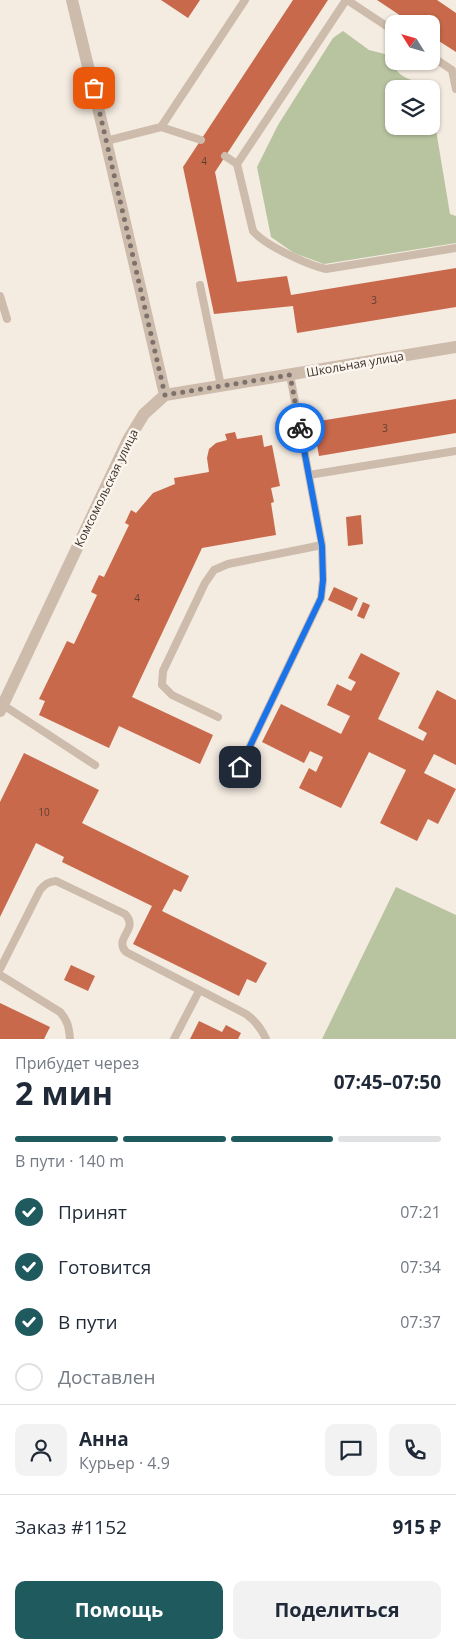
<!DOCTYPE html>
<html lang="ru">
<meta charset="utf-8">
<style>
body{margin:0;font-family:"Open Sans",sans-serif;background:#f2f2f3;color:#1f2937;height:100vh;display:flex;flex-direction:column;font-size:19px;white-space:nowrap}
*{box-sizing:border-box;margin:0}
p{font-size:16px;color:#747a83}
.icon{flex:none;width:28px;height:28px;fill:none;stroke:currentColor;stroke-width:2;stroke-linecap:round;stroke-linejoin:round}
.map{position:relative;height:1039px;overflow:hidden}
.side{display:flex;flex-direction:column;background:#fff;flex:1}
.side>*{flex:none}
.needle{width:32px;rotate:307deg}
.buttons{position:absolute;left:385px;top:15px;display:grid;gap:10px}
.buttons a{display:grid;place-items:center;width:55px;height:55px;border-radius:10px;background:#fff;box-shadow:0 1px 4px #0004;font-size:25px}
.pin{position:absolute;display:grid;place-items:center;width:42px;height:42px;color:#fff;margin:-21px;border-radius:10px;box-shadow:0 2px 8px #0006}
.courier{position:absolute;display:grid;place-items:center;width:50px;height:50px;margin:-25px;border:4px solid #1a73e8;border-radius:50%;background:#fff;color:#222;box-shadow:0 1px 6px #0007}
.head em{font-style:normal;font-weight:700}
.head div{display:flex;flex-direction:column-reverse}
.head{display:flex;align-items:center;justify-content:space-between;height:85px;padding:0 15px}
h1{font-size:32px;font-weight:700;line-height:38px}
.bar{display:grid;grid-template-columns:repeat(4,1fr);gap:8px 5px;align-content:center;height:60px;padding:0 15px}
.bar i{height:6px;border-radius:4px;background:#e0e1e3}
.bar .on{background:#1f5a5e}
.bar p{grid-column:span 4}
.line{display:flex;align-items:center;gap:12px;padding:0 15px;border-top:1px solid #e0e1e3}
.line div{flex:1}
.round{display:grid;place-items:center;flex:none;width:52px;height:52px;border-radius:10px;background:#f2f2f3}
ol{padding:0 15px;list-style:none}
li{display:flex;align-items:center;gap:15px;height:55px}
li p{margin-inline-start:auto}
li .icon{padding:5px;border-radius:50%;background:#1f5a5e;color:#fff;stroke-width:4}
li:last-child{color:#747a83}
li i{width:28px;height:28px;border:2px solid #e0e1e3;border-radius:50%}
.button{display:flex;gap:10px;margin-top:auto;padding:10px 15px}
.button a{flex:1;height:58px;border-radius:10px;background:#1f5a5e;color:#fff;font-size:20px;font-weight:700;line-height:58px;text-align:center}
.button a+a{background:#f2f2f3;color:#1f2937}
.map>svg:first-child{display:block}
</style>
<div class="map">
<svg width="456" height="1039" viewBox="0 0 456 1039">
<rect width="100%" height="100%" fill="#f4ebe1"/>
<path fill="#b8c4a0" d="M343,31L369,50L385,54C401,78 401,78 429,84L430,89H394V126H431V100L450,214L456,216V243L324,264L294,253L271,237L257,167L278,125L333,38Z
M396,887L456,915V1039H322Z"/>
<path fill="#c8694b" d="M161,0H200L188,18Z
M293,0H328L215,172L237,282L287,276L291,295L456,268V307L297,333L293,306L214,314L183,167Z
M377,0H437L456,13V52L431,36V24H413Z
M456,399V433L319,456L313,422Z
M235,432L237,439L262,435L264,447L272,445L280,486L271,488L274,502L271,503L276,535L202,548L132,697L213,735L200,764L119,726L109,748L39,715L45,701L39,699L67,641L74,644L97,595L91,592L99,575L104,577L129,525L125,523L131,510L136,513L153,493L175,484L174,478L209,472L207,458L209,449L216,443L227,440L225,434Z
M361,515L363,544L348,546L346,517Z
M334,587L358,598L352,611L328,600Z
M363,602L370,605L364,619L357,616Z
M361,653L400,673L378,719L423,741L427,733L418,728L437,690L456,700V765L434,754L424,773L456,789L438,824L428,819L417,841L380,823L406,770L369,752L341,808L299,788L309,768L316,772L323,757L310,751L304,763L262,742L281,704L341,734L350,716L327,705L337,684L351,691L356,682L348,678Z
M24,753L99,790L82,823L189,876L181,892L174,889L162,911L267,963L256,983L247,979L239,996L133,944L152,906L62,862L64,857L36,843L0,917V802Z
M71,965L95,976L88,991L64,980Z
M0,1003L50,1027L44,1039H0Z
M199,1021L222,1032L226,1025L241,1033L238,1039H190Z"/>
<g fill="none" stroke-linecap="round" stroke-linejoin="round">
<path stroke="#cdbbac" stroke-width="8" d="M347,0L394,31
M431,56L452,70L456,89
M161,127L201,140
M106,141L161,127L245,0
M225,156L237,164L253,231C265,245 307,265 326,269L456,248
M237,164L346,0
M200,285L221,386
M0,296L7,319
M309,475L456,451
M3,705L95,765
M218,717L172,695L162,685L163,671L205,583L214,570L228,564L322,545L290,375
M240,767L321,598L323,580L322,545
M0,969L40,890C45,884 48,882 56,881L125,914C140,929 113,938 126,952L246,1014C256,1021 261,1028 266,1039
M0,975L60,1012C68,1021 69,1028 70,1039
M174,1039L199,991"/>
<path stroke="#cdbbac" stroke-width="12" d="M72,0L106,141L165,395
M165,395L456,347
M0,711L128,440L144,414L165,395"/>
</g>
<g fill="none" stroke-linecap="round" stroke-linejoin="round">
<path stroke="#7c716b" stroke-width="5" stroke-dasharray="0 9" d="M94,88L165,395L290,375L300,428"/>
<path stroke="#1a73e8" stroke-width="6" d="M240,767L321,598L323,580L322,546L300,428"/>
</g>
<g text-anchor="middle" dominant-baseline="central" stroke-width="5" stroke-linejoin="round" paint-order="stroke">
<g font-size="10" fill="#5e3e33">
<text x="204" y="161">4</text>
<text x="374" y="300">3</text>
<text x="385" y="428">3</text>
<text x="137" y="598">4</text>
<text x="44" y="812">10</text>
</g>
<g font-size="12" fill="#3b302b" stroke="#fbf5ee">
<text transform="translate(355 364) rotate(-10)">Школьная улица</text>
<text transform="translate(106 488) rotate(-64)">Комсомольская улица</text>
</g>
</g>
</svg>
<div class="buttons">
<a><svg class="needle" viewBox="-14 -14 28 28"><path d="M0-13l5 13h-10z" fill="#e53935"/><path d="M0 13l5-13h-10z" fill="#747a83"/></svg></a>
<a><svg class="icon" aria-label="layers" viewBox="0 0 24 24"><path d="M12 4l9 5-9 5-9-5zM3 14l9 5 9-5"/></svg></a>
</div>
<div class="pin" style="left:94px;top:88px;background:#ea580c"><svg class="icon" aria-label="bag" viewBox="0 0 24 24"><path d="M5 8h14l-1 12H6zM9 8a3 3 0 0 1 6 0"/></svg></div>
<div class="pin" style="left:240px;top:767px;background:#1f2937"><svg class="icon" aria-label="home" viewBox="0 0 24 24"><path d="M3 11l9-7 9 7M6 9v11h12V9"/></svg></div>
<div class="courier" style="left:300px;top:428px"><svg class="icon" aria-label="bike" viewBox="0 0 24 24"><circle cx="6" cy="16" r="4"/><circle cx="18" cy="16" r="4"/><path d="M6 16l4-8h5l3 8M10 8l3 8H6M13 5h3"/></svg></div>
</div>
<section class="side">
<div class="head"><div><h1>2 мин</h1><p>Прибудет через</p></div><em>07:45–07:50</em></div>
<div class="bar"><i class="on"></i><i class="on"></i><i class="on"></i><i></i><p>В пути · 140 m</p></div>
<ol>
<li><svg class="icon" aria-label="check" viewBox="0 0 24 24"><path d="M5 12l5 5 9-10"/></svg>Принят<p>07:21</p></li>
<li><svg class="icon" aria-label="check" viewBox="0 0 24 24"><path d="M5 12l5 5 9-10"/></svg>Готовится<p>07:34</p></li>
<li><svg class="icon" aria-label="check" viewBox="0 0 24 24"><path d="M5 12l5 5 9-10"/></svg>В пути<p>07:37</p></li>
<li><i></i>Доставлен</li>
</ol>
<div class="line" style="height:90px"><a class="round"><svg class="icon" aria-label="person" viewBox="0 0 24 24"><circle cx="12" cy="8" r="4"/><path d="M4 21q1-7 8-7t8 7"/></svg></a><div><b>Анна</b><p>Курьер · 4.9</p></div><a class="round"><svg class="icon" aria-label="chat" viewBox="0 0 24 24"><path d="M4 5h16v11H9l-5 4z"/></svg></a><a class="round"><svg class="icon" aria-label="phone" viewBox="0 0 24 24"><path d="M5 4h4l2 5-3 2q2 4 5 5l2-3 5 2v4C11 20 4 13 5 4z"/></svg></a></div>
<div class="line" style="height:65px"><div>Заказ #1152</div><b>915 ₽</b></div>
<div class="button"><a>Помощь</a><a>Поделиться</a></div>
</section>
